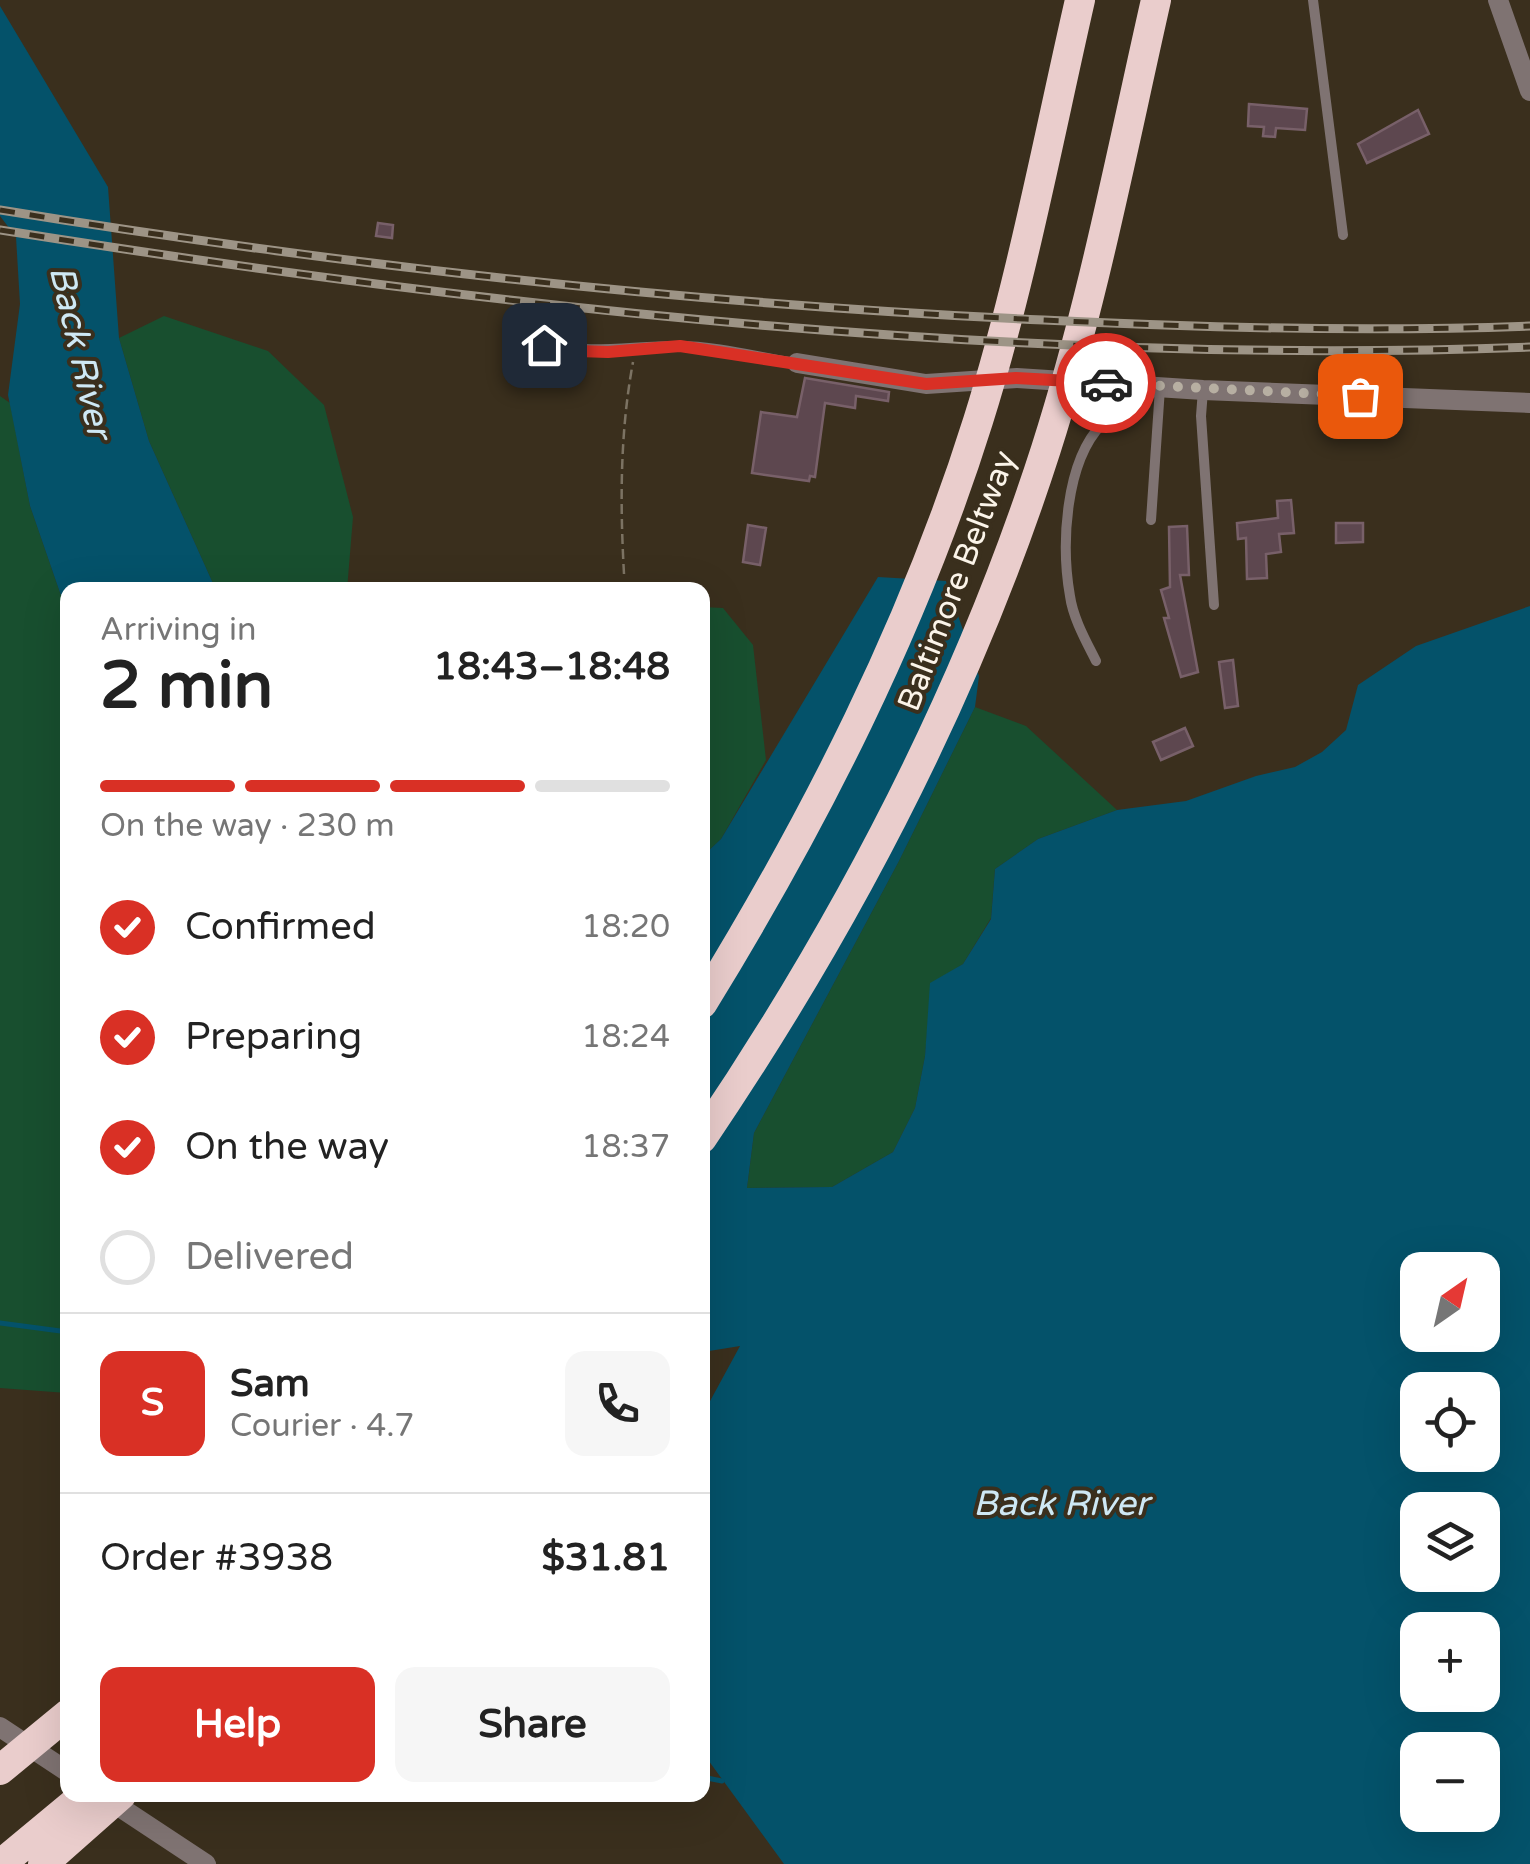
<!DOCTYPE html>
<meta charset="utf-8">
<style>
body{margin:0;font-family:"Varela Round",sans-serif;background:#f6f6f6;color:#222;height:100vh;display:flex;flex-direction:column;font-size:38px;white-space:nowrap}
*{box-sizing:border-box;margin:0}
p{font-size:32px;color:#767676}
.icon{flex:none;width:55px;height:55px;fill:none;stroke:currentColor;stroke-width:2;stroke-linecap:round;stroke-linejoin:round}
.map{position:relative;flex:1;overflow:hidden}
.details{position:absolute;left:60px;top:582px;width:650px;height:1220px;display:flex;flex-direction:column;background:#fff;border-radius:20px;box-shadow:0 10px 40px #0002}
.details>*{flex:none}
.needle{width:65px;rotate:34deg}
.buttons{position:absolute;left:1400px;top:1252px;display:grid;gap:20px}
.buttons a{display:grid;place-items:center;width:100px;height:100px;border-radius:20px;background:#fff;box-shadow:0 10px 40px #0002;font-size:50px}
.pin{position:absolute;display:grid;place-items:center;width:85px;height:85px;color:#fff;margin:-42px;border-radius:20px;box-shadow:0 5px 15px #0006}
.courier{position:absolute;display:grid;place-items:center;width:100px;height:100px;margin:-50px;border:8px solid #d93025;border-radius:50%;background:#fff;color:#222;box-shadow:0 2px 12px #0007}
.summary em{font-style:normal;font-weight:800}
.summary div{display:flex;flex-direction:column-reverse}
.summary{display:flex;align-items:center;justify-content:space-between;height:170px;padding:0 40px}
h1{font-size:65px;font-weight:800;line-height:75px}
.bar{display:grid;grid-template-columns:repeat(4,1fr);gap:15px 10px;align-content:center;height:120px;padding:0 40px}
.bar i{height:12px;border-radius:8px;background:#e0e0e0}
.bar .active{background:#d93025}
.bar p{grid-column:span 4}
.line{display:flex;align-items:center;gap:25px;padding:0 40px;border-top:2px solid #e0e0e0}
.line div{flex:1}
.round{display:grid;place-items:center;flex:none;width:105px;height:105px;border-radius:20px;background:#f6f6f6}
ol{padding:0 40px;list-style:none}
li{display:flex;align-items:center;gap:30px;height:110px}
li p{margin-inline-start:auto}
li .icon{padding:10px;border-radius:50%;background:#d93025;color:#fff;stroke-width:4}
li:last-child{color:#767676}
li i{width:55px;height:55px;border:5px solid #e0e0e0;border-radius:50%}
.primary-button{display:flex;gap:20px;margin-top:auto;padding:20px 40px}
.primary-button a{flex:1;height:115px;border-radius:20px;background:#d93025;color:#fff;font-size:40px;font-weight:800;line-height:115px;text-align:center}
.primary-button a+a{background:#f6f6f6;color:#222}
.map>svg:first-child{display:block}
</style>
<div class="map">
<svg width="1530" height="1864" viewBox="0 0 1530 1864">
<rect width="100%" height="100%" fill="#3a2f1d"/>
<path fill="#184f2f" d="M164,316L268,351L324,405L353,517L347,590H216L149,441L119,338Z
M0,396L10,403L30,506L67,613V1393L0,1388Z
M702,607L723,608L753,645L766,760L721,839L707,852H702Z
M975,707L1026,726L1117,810L1038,839L995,869L991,918L963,964L931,984L925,1056L915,1108L893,1152L832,1187L747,1188L754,1133L899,861Z"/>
<path fill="#04526a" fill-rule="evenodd" d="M0,6L108,187L119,338L149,441L216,590H68L67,613L30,506L8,395L20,304L16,237L0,216Z
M878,577L946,581L979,676L975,707L899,861L754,1133L747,1188L832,1187L893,1152L915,1108L925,1056L930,983L963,964L991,919L995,869L1038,839L1117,810L1186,801L1256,776L1295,767L1322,752L1346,730L1358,685L1416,646L1530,606V1864H784L703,1753V1414L740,1346L703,1352L702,852H707L721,839ZM1418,1270H1482V1335H1418ZM1418,1390H1482V1455H1418ZM1418,1510H1482V1575H1418ZM1418,1630H1482V1695H1418ZM1418,1750H1482V1815H1418Z"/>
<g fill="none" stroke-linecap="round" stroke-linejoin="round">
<path stroke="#04526a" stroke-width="5" d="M0,1323L68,1332
M702,1777L722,1781"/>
</g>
<path fill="#5d474f" stroke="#786069" stroke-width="2.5" d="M1249,104L1307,109L1305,130L1276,128L1275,137L1263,136L1264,127L1248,126Z
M1418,110L1429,134L1367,163L1358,144Z
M378,223L393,225L392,238L376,236Z
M805,378L889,392L888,401L856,396L855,408L825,403L815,477L810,476L809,481L752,473L761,412L797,417Z
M1291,500L1294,533L1279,534L1281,552L1266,554L1267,578L1247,579L1246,538L1238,539L1237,523L1278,518L1277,501Z
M1336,523H1363V542L1336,543Z
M748,525L766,528L760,565L743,562Z
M1187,526L1189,575H1180L1198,672L1181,677L1164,618H1169L1161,590L1170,587L1169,527Z
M1233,660L1238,706L1225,708L1219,662Z
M1185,728L1193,746L1161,760L1153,742Z"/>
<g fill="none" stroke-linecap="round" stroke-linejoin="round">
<path stroke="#7c7363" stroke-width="2.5" stroke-dasharray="10 5" stroke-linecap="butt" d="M624,574C620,503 620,432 633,362"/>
<path stroke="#7f7372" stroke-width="10" d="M1313,0L1343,235
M544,345C595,354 630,346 678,346C717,346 758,357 796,363
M1203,390L1201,416L1214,605
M1151,520L1160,388
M1096,661C1086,641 1073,618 1070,596C1061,545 1065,462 1102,424C1118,408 1138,403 1155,391"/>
<path stroke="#7f7372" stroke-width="20" d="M1498,0L1530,91
M797,363L926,384L1017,378L1203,390L1530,403
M0,1727L68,1772
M103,1796L206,1864"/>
<path stroke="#eacdcc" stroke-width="30" d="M702,1004C815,820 913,628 978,421C1021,284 1048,140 1080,0
M702,1138C847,924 967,695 1046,449C1093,302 1122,150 1156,0
M0,1770L68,1714
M1,1864L84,1795
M43,1864L121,1795"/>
<defs>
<path id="rail" d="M0,210C345,266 694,304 1044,320C1205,328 1368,332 1530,326
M0,230C499,309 1024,366 1530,347"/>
</defs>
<use href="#rail" stroke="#9d9486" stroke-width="9"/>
<use href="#rail" stroke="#3a2f1d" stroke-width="5" stroke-dasharray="15" stroke-linecap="butt"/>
</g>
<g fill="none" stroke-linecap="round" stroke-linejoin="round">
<path stroke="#b7afa2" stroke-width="10" stroke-dasharray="0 18" d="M1106,383L1360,396"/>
<path stroke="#d93025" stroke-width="12" d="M544,345L578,351L608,352L680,346L926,384L1016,378L1106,383"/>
</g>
<g text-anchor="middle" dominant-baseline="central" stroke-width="8" stroke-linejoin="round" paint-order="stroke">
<g font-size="32" fill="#fbf4e9" stroke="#3a2f1d">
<text transform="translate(957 581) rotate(-69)">Baltimore Beltway</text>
</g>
<g font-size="35" font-style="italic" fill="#cee8f4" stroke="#3a2f1d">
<text transform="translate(80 352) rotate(77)">Back River</text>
<text x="1061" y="1504">Back River</text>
</g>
</g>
</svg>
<div class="buttons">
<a><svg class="needle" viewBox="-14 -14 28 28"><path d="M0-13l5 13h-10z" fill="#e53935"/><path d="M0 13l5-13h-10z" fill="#767676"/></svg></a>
<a><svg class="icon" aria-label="locate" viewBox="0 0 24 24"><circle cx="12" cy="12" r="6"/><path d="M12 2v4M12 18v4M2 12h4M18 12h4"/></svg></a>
<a><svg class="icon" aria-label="layers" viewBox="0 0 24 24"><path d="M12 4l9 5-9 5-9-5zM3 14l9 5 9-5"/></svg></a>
<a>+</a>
<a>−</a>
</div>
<div class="pin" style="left:1360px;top:396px;background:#ea580c"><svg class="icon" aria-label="bag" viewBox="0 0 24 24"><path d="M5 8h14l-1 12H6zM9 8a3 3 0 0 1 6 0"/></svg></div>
<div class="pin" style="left:544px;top:345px;background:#1f2937"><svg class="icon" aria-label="home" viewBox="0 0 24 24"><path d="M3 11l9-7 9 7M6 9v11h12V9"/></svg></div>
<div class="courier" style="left:1106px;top:383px"><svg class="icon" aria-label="car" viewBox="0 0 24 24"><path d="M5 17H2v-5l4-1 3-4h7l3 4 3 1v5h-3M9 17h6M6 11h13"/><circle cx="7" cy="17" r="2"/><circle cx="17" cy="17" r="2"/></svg></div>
<section class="details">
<div class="summary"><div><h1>2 min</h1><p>Arriving in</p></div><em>18:43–18:48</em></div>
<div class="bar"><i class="active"></i><i class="active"></i><i class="active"></i><i></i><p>On the way · 230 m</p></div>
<ol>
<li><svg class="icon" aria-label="check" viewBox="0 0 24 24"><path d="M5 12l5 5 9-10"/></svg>Confirmed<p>18:20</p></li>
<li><svg class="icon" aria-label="check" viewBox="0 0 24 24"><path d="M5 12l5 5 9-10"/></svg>Preparing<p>18:24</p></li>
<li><svg class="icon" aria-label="check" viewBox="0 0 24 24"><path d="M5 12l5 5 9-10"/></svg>On the way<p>18:37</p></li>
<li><i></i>Delivered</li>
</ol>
<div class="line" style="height:180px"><b class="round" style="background:#d93025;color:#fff">S</b><div><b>Sam</b><p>Courier · 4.7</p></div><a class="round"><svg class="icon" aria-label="phone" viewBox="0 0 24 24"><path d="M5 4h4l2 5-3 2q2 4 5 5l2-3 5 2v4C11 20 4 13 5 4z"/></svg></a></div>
<div class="line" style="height:130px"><div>Order #3938</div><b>$31.81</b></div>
<div class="primary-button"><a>Help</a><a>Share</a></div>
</section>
</div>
